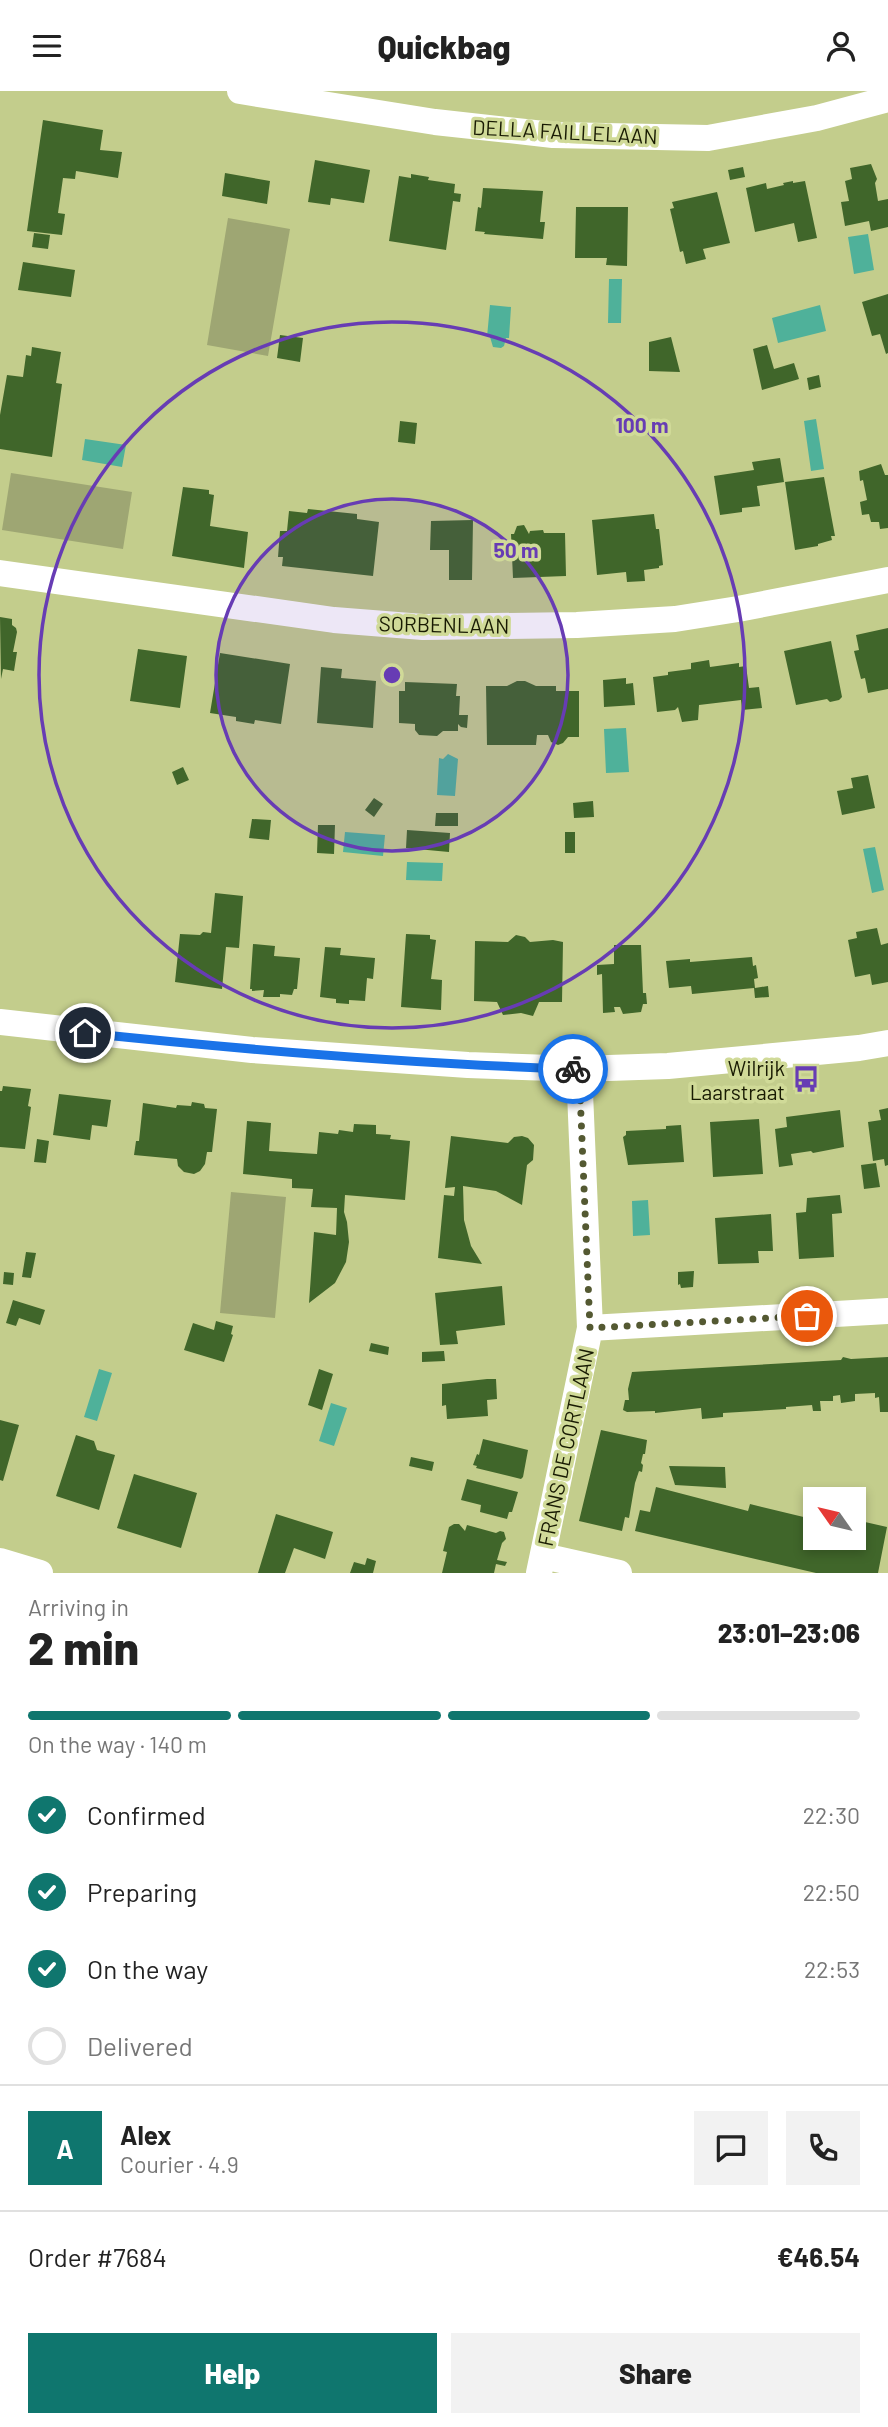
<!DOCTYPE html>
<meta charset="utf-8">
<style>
body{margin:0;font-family:Barlow,sans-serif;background:#f2f2f2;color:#222;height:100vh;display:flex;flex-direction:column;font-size:26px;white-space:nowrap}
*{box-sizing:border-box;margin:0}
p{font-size:23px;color:#767676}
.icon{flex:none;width:38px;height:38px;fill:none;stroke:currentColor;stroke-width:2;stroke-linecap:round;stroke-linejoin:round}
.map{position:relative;height:1482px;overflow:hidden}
.drawer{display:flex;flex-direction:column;background:#fff;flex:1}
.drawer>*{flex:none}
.needle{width:46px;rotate:304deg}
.fabs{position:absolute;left:803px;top:1396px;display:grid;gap:14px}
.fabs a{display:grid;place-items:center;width:63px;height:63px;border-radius:0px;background:#fff;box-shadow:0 4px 10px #0003;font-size:35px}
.pin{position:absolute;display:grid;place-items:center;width:60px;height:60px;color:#fff;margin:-30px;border:4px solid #fff;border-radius:50%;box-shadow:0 2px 7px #0007}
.courier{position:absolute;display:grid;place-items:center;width:70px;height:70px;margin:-35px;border:5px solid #1a73e8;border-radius:50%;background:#fff;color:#222;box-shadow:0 2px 9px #0007}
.summary em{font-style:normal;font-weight:800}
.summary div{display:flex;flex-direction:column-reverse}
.summary{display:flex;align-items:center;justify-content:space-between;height:119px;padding:0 28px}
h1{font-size:46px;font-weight:800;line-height:52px}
.bar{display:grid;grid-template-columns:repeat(4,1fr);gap:10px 7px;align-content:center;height:84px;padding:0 28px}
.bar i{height:9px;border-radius:5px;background:#e0e0e0}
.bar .active{background:#0f766e}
.bar p{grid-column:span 4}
.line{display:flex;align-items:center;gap:18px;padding:0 28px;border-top:2px solid #e0e0e0}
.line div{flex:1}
.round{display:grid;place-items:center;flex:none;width:74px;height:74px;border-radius:0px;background:#f2f2f2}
ol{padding:0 28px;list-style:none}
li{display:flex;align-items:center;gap:21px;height:77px}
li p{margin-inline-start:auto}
li .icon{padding:7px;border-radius:50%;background:#0f766e;color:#fff;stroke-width:4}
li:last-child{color:#767676}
li i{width:38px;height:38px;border:4px solid #e0e0e0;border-radius:50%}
.cta{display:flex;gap:14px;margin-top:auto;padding:14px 28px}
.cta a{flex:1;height:80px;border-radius:0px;background:#0f766e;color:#fff;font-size:28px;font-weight:800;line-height:80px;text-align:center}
.cta a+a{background:#f2f2f2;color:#222}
header{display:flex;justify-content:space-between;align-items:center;height:91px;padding:0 28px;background:#fff;font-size:32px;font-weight:800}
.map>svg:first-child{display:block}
</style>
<header><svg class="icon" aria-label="menu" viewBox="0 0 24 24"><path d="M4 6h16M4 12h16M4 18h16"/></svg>Quickbag<svg class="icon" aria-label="person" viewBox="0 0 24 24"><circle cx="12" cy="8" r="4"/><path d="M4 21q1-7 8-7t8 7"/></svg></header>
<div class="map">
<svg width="888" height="1482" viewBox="0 0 888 1482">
<rect width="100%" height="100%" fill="#c3cd8c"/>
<path fill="#9ea673" d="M228,127L290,138L268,265L207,254Z
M11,382L132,401L123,458L2,439Z
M231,1101L286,1106L275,1227L220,1222Z"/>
<path fill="#4fb19a" d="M868,143L874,179L854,183L848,146Z
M609,188H622L621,232H608Z
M490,214L511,216L509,247H506L504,255L501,257L493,256L490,246H487Z
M820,214L826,240L778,252L772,227Z
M816,328L824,378L811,380L804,330Z
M85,348L126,354L122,376L82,369Z
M626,637L629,681L606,682L604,638Z
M448,663L458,668L455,705L437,704L439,667L443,668Z
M345,741L385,744L383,765L343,761Z
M875,756L884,799L872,802L863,758Z
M407,771L443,772L442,790L406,789Z
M648,1109L650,1144L633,1145L632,1110Z
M99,1278L112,1282L97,1330L84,1326Z
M331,1312L347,1317L334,1355L319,1350Z"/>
<path fill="#40662a" d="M43,29L103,39L100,59L122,61L118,87L76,80L75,88L63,87L58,122L65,123L62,144L27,140Z
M315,69L370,79L364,112L331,107L330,114L308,111Z
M871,73L877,88L875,92L878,110L888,108V136L871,140L869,130L845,135L841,111L849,110L845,90L852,88L850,77Z
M743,76L745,86L730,89L728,79Z
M225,82L270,90L267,113L222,105Z
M411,83L429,86L428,89L455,93L454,102L461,103L460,111L453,110L446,159L389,150L399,85L411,87Z
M793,90V92L805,90L817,147L798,151L794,132L755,141L746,97L766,92L767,98L784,94L783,92Z
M483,97L543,100L540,131H545L543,148L484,143L485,141L475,140L478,116L481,117Z
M717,101L730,152L703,158L706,168L686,173L683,160L680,161L670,118L674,117L672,111Z
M576,116H628L627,175L606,174L607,167H575Z
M34,142L50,144L48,158L32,156Z
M23,171L75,179L71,206L18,199Z
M888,203V262L886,263L880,243L872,245L862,211Z
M280,244L303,247L300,271L277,267Z
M671,246L680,281L649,280V251Z
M767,254L774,278L794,272L799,288L762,299L753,258Z
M32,256L61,261L56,292L62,293L52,366L0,358V324L7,284L23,286L26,264L31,265Z
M819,284L821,296L809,299L807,287Z
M400,330L417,332L415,353L398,351Z
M780,367L784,391L757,395L760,415L742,417V421L720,424L714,385L754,379L752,371Z
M881,373L885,384H888V437L880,438L879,431H871L869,423L862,424L860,411L867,409L863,389L860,390L859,380Z
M824,386L835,445H831L832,449L818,453V455L795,459L785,391Z
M183,396L209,399V403L214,404L210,435L248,441L244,477L172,465Z
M308,418L357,423V428L379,431L373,485L282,475L283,466H278L280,440H287L289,420L307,422Z
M654,423L656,438H659L663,474L659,475V477L644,479L645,490L627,491L626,481L597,484L592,429Z
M473,429L472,489H449V459H430L431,430Z
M524,434L529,443L530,440L543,439L544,442H565L566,485L513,487L511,443H514L517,435Z
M0,526L12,528V534L16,537L17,541L13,561H17L14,580L3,578L1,588Z
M888,537V598L868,602L865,587L861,588L854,560L859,559L856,544Z
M831,550L842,606L839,609L830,611L827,608L796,614L784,560Z
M138,558L187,565L180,617L130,610Z
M220,562L290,573L281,633L255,629L254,633L236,630V626L210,622Z
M709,569L710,576L739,572V576L746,575L749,597L759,596L762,617L742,619L741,609L699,614L698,629L682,631L678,616L675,619L657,621L653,586L668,584V581L691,578V572Z
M321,576L342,578L341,587L376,590L373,637L317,632Z
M626,587V593L633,592L635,614L604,616L603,589Z
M517,590H525L536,595H556V600H579V646H568L563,652L558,654L551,651L548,644H537L536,654H487L486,595H507Z
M405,591L457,593L456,605H460L459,624H468L467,637L461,636L458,633V640H443L437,645L419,644L415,639V633L399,632V600H405Z
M183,676L189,689L177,694L172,681Z
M868,684L875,717L842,724L837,700L853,697L851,687Z
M374,707L383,713L374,726L365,719Z
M593,710L594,726L574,727L573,712Z
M436,722H458V735H435Z
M252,728L271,729L269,749L249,747Z
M318,734H335L334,763L317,762Z
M407,739L450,742L449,761L406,757Z
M565,741H575V762H565Z
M215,802L243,805L239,857L226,856L222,898L175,891L180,843L200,844L203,841L211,842Z
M877,837L881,854L888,852V891L872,894L870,883L855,886L848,849L857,847L856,841Z
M406,843L430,844V848L436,849L431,888L442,889L441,919L401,916Z
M516,844L525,846L530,851L553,849L563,851L562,911H539L533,925L521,922L503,924L497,911L474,910L475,850L508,851Z
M253,853L275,855L274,865L300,867L297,898H294L292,904L280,903V906H263L264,899L252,900V898H250Z
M614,854H641L643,902H646L647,913H643L641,921L623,923L620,916H614L615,921L603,922L602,883L597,884V874L614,873Z
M325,856L341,857L340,864L375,867L373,888L367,887L365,910L349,909V913L336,912V908L320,906Z
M752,866L753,875L756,874L758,887L754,888L755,897L768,895L769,906L755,907L754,897L692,903L691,895L669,897L666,870L690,868V871Z
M3,995L31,998L28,1015L31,1016L25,1058L0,1056V1000H2Z
M59,1003L111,1009L107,1036L92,1034L90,1049L53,1044Z
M192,1011L204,1013L205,1017L217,1018L212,1061H207L205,1073L200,1080L194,1083L184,1081L178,1075L177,1068L134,1064L136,1050H139L143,1012L176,1017L177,1014L191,1015Z
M888,1017V1074L885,1075L884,1068L873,1070L868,1031L881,1029L879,1019Z
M840,1019L844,1056L813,1062L811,1060L791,1063L793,1074L779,1076L775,1038L787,1036L786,1026Z
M759,1028L763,1083L713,1086L710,1031Z
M247,1030L271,1032L269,1060L317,1063L319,1041L338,1043L339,1039L353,1041L354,1033L376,1034V1043L391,1044L390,1048L410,1050L405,1109L345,1104L344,1121L347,1131L349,1151L346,1171L335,1192L309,1212L314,1141L336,1144L337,1117L311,1116L313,1098L292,1097V1088L243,1083Z
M681,1034L684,1071L628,1074L623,1046L626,1044V1040L666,1038V1035Z
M451,1045L508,1052L514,1046L522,1045L528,1047L534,1054L533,1069L527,1074L522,1114L496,1100L463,1095L464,1129L471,1155L482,1173L438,1167L444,1104L454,1105L455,1096L445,1097Z
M37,1048L49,1050L46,1072L34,1071Z
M876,1072L880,1096L864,1098L861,1074Z
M840,1104L842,1122L832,1123L834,1166L799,1168L796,1122L806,1121L807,1107Z
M771,1123L773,1160H758L759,1172L718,1173L715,1127Z
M26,1161L36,1162L31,1187L22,1186Z
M694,1180L693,1196L681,1197L680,1193L678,1194V1181Z
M4,1181L14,1182L13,1194L3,1193Z
M502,1195L505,1234L456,1240L458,1253L440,1254L435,1202Z
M13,1209L45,1219L40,1234L19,1227L16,1235L6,1232Z
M216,1230L233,1235L231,1243L233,1244L224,1271L184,1259L193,1232L214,1239Z
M371,1252L389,1256L388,1264L369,1260Z
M444,1260L445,1270L422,1271V1261Z
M843,1266L851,1268L888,1266V1321H880L879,1306L875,1307V1302L855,1303V1310L841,1312L840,1304L833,1305V1310H820L821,1320H813L812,1314L786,1316V1318L723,1322V1326L702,1328L701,1317L655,1322V1320L627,1321L623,1319L625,1309H629L628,1298L632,1281L841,1269Z
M319,1278L333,1283L322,1319L308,1314Z
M487,1288H496L497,1308L487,1309L488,1325L447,1328L446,1314L442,1315V1293Z
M0,1329L19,1334L3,1390L0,1389Z
M601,1339L647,1349L645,1363H643L641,1372L643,1374L642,1381L639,1380L635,1392L629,1427L625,1426L622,1440L579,1430Z
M76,1344L94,1350L97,1359L115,1364L99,1419L56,1405Z
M483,1348L528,1359L523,1386L521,1388L476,1377L477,1375L473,1374L477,1363L479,1364Z
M411,1366L434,1371L432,1380L409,1375Z
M669,1375L725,1376L726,1397L675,1394Z
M134,1383L197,1402L181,1457L117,1437Z
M467,1388L518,1401L512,1421H509L507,1428L480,1421L481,1414L461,1409Z
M656,1396L748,1420L750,1413L816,1429V1447H854V1433L861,1435L859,1444L862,1445L865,1431L887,1436L878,1482H816L635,1440L640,1419L650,1421Z
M276,1423L333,1441L325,1468L294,1457L285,1482H258Z
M454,1433H459L465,1440L467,1434L496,1442L500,1440L504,1441L506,1448L502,1452L497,1469L507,1471L505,1475L496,1473L494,1482H442L447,1461L443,1460L449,1436Z
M367,1467L376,1470L373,1482H350L354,1471L365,1474Z"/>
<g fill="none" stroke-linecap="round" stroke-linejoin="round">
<path stroke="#fff" stroke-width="26" d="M240,0L435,31L553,44L708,47L817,27L888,8
M0,482L334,529L423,536L577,534L675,528L738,518L888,489
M0,931L252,959L468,974L579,978L668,975L859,957L888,952
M590,1237L888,1220
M543,1465L619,1482
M0,1470L40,1482
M539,1482L590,1237L579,978"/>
</g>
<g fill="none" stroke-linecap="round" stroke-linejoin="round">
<path stroke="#545932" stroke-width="7" stroke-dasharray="0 12.6" d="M573,978H579L590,1237L807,1225"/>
<path stroke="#1a73e8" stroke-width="9" d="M85,942C248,959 410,973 573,978"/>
</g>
<circle cx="392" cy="584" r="176" fill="#673cb4" fill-opacity=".12"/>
<g fill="none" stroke="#673cb4" stroke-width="3.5">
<circle cx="392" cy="584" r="176"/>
<circle cx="392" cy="584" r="353"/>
</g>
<defs>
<symbol id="bus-bare" viewBox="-9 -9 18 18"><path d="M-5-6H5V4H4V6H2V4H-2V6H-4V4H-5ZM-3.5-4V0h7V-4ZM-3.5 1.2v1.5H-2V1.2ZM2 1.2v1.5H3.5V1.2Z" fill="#673cb4" stroke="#d0da98" stroke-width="2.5" paint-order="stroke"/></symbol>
</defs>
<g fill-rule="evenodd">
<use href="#bus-bare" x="787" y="969" width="38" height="38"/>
</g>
<g text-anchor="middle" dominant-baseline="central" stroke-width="7" stroke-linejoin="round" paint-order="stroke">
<g font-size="21" fill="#181a02" stroke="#d0da98">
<text transform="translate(565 40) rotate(3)">DELLA FAILLELAAN</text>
<text transform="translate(444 533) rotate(1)">SORBENLAAN</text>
<text transform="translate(565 1356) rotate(-78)">FRANS DE CORTLAAN</text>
</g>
<g font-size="21" fill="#181a02" stroke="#d0da98" text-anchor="end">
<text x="785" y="976">Wilrijk<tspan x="785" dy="24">Laarstraat</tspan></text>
</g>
</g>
<circle cx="392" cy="584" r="10" fill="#673cb4" stroke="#d0da98" stroke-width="3.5"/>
<g font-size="21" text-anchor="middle" font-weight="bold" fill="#673cb4" stroke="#d0da98" stroke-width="7" stroke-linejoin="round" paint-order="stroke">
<text x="642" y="342">100 m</text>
<text x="516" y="467">50 m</text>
</g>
</svg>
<div class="fabs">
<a><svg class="needle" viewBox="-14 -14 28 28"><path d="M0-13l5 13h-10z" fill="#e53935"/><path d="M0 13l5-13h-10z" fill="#767676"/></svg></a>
</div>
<div class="pin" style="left:807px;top:1225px;background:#ea580c"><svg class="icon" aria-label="bag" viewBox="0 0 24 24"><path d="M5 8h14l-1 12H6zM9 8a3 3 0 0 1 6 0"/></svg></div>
<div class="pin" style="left:85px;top:942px;background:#1f2937"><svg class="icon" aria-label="home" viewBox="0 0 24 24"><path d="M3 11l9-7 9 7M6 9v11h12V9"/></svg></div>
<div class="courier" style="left:573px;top:978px"><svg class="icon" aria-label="bike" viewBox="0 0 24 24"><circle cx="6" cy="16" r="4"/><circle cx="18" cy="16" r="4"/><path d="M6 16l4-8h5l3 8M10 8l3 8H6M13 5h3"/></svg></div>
</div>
<section class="drawer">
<div class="summary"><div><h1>2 min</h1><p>Arriving in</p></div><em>23:01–23:06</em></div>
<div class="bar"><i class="active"></i><i class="active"></i><i class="active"></i><i></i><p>On the way · 140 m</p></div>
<ol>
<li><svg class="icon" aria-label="check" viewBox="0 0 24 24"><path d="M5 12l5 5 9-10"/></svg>Confirmed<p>22:30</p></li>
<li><svg class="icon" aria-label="check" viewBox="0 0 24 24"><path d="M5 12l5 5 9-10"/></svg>Preparing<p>22:50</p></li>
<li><svg class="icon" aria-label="check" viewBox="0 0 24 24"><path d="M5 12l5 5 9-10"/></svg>On the way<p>22:53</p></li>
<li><i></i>Delivered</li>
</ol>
<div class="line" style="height:126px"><b class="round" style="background:#0f766e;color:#fff">A</b><div><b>Alex</b><p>Courier · 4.9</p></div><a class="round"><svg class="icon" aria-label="chat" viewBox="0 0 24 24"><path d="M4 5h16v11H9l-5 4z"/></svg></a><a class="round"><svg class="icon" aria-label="phone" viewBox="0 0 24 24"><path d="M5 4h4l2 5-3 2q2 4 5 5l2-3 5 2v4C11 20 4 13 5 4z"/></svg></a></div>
<div class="line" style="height:91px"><div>Order #7684</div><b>€46.54</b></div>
<div class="cta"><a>Help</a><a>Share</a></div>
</section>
